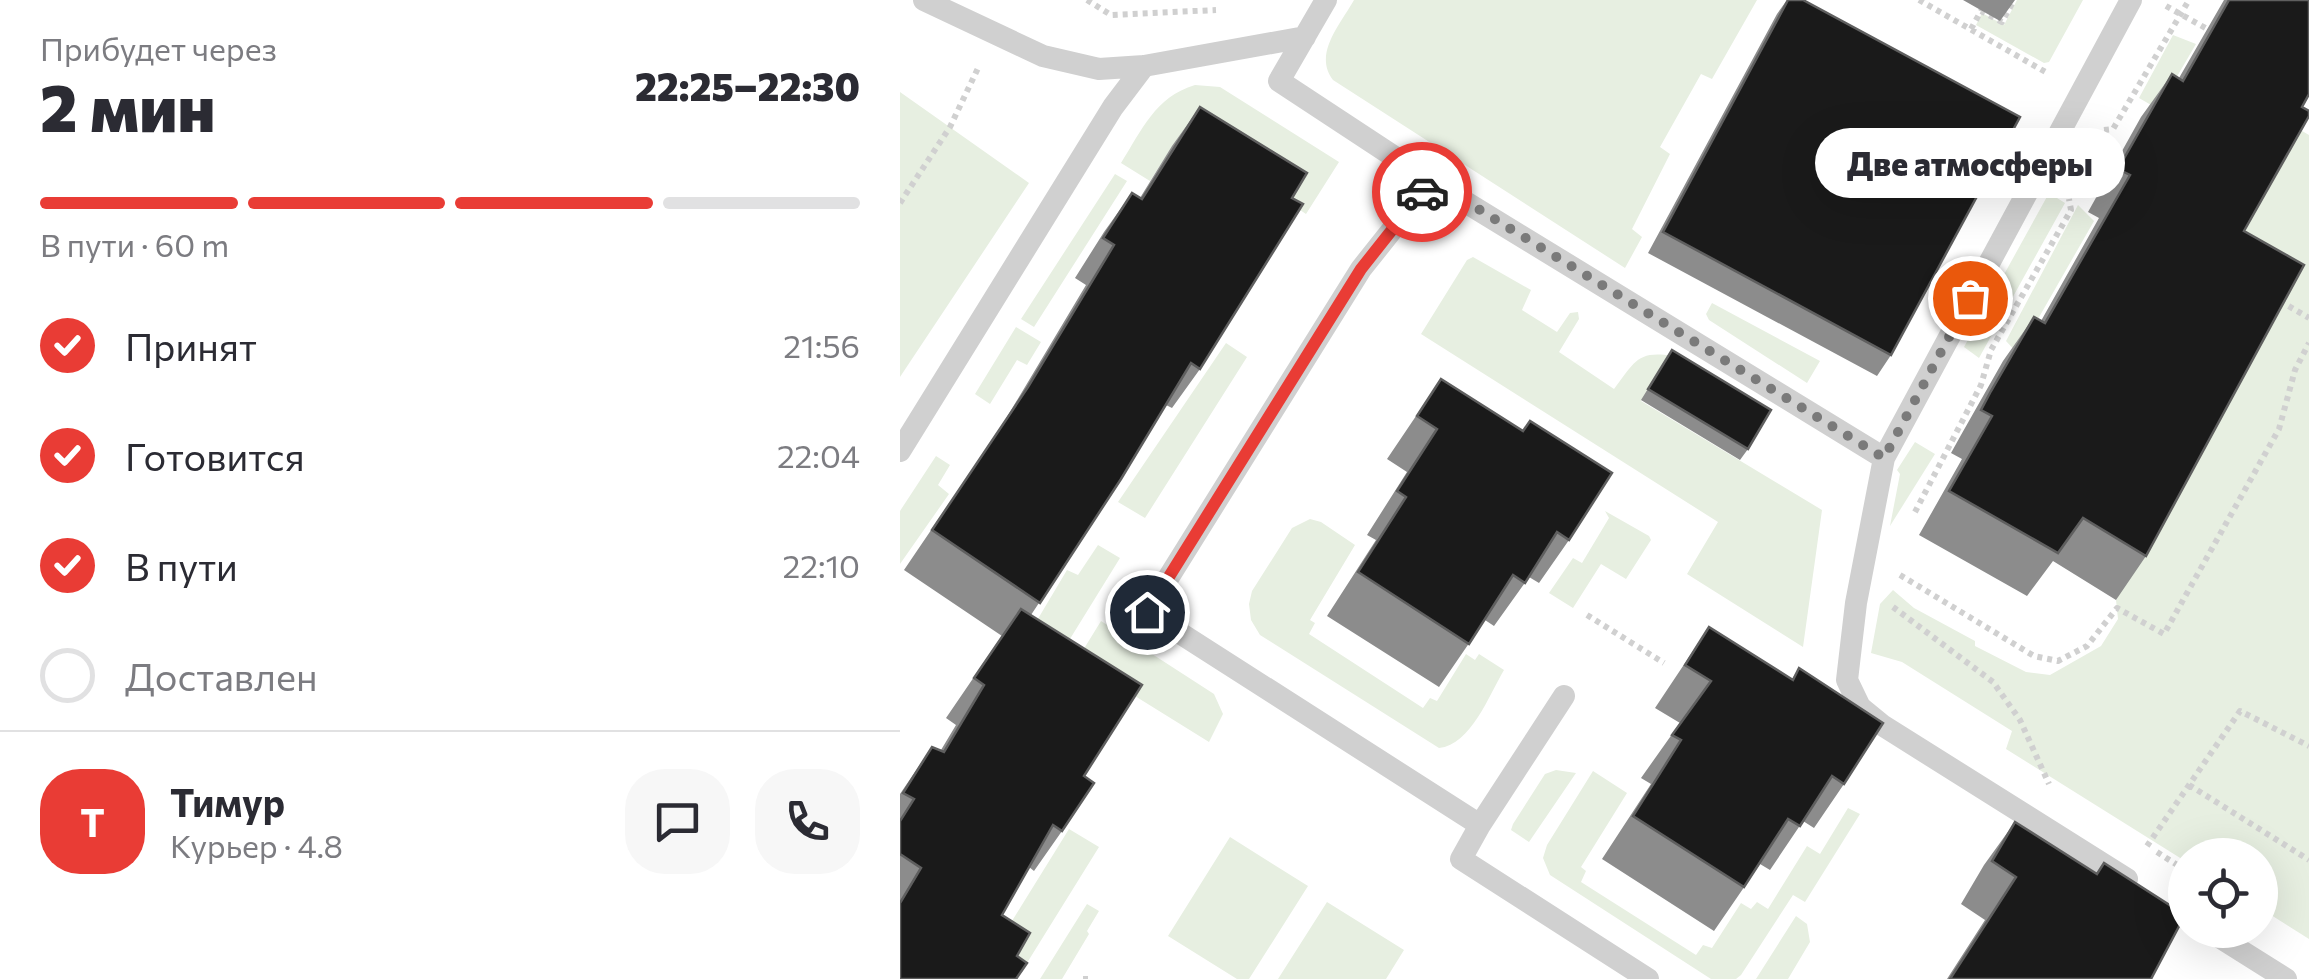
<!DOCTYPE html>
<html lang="ru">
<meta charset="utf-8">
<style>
body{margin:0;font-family:Commissioner,sans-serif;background:#f7f7f7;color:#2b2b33;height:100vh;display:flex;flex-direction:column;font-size:38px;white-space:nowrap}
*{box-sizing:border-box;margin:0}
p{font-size:32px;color:#7c7c81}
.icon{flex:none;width:55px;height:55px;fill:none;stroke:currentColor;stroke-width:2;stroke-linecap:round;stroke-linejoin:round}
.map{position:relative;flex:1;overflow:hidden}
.drawer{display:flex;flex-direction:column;background:#fff;width:900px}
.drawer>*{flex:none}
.tools{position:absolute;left:1268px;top:838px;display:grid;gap:20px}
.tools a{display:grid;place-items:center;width:110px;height:110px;border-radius:50%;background:#fff;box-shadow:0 10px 40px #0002;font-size:50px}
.pin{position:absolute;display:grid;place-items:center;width:85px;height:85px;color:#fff;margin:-42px;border:5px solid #fff;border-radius:50%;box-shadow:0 2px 10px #0007}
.courier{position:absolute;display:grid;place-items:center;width:100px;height:100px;margin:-50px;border:8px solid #e93c35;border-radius:50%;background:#fff;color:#222;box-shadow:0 2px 12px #0007}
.bubble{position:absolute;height:70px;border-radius:35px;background:#fff;box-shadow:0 10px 40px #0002;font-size:32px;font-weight:800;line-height:70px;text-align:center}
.summary em{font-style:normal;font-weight:800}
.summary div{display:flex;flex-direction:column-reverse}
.summary{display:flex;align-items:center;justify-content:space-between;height:170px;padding:0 40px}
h1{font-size:65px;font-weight:800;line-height:75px}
.bar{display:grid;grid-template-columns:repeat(4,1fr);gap:15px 10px;align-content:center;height:120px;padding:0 40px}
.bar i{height:12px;border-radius:8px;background:#e1e1e2}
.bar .on{background:#e93c35}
.bar p{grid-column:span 4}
.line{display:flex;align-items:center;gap:25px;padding:0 40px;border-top:2px solid #e1e1e2}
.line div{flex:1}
.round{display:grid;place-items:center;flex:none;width:105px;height:105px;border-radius:40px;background:#f7f7f7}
ol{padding:0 40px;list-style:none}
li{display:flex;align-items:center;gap:30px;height:110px}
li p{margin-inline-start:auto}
li .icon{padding:10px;border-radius:50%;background:#e93c35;color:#fff;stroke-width:4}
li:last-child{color:#7c7c81}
li i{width:55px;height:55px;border:5px solid #e1e1e2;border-radius:50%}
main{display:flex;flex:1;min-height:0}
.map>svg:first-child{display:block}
</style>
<main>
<section class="drawer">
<div class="summary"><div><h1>2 мин</h1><p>Прибудет через</p></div><em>22:25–22:30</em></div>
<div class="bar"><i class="on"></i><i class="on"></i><i class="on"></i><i></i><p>В пути · 60 m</p></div>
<ol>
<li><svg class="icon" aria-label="check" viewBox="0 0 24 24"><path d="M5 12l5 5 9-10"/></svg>Принят<p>21:56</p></li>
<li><svg class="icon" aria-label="check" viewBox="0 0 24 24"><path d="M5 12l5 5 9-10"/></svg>Готовится<p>22:04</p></li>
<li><svg class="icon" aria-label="check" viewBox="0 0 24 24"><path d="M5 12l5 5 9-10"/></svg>В пути<p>22:10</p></li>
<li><i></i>Доставлен</li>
</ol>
<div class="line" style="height:180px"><b class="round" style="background:#e93c35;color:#fff">Т</b><div><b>Тимур</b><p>Курьер · 4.8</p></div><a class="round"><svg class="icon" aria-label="chat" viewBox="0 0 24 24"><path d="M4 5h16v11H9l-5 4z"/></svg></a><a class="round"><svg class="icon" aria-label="phone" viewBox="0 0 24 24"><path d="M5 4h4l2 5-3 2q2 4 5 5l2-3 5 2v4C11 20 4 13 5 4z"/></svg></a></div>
</section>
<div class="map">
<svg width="1409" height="979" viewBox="0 0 1409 979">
<rect width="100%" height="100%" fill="#fff"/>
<path fill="#e7efe1" d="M454,0H857L812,79L801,74L760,147L770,154L732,229L742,237L725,268L433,80C413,54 440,25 454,0Z
M1117,0H1183L1149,62L1144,63L1076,25L1082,13L1104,25Z
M1273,35L1296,44L1258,109L1239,98Z
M295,85L320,87L439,162L406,214L369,189L272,147L250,181L221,163C242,130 255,97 295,85Z
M0,92L129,183L0,377Z
M1397,128L1409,135V939L1360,908V855H1285V861L1106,749L1112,731L1002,662L971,653L980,604L993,590L1014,608L1075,641V646L1126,672L1150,675L1201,646L1218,619L1216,600L1373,309L1313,275Z
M215,174L227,181L134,327L121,319Z
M1149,193L1165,203L1079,358L1064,347Z
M1178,205L1194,221L1118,354L1106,341Z
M573,257L631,290L622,310L657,332L670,313L678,312L679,319L659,352L714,389C734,364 736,350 772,356L741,401L922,510L903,647L787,574L818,522L521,334L567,260Z
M812,303L920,361L907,383L809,320L806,314Z
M116,327L141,342L127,365L117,360L90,404L75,394Z
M326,343L347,357L245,518L218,502Z
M1015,442L1035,454L990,526L1000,474L997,470Z
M36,456L50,465L38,485L49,494L0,564V511Z
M705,511L749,536L751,540L726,579L701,564L673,608L649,593L673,558L682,563L709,518Z
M410,519L421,522L455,545L410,620L415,623L409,634L523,708L530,698L537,701L566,654L575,660L579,654L604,670C589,695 571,745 539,748L360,635L351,620L349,604L352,591L392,528Z
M198,545L220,558L152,668L120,649L167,570L178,575Z
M201,621L314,694L323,714L309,742L177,660Z
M656,770L676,773L629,842L611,830L613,824L645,774Z
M693,771L727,793L681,867L686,871L681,882L796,955L803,945L812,948L841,903L851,909L857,902L868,909L907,846L920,854L948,808L960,814L905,902L893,895L841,975L836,979H811L650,875L643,858L647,845Z
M169,829L199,847L117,979H113L107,929Z
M330,837L408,886L349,979H337L268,936Z
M427,902L504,950L486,979H378Z
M187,904L199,911L187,931L189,934L162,979H140Z
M896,916L907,924L910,942L888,979H856Z"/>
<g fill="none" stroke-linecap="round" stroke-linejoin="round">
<path stroke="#d0d0d0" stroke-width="6" stroke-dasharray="5 5" stroke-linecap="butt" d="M187,0L211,15L316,10
M1019,0L1149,74
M1266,6L1309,30
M1071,29L1081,11L1102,22L1114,0
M1204,130L1213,129L1289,0
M0,203L50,127L79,66
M1380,301L1409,318
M1015,512L1081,385L1091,350L1171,210L1169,199
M1000,575L1134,656L1158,661L1187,646L1217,608L1264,634L1379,429L1395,370L1409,343
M993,607L1093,682L1120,720L1149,784
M687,615L764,663
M1289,785L1409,860
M1247,846L1340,711L1409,746
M1257,852L1285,870
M183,979H188"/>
<path stroke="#d0d0d0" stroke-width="22" d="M24,0L143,56L199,69L244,66L405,37
M426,0L379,81L531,181L984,458
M531,181L461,269L247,612L580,825L561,859L748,979
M0,451L213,107L244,66
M580,825L664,696
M1227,879L982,725L960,707L947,680L956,603L984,458L1231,0
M1308,930L1386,979"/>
</g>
<path fill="#8c8c8c" d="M887,0H903L991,355L977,376L748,253L877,14Z
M1063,0H1115L1100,21Z
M1324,0H1409L1402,107L1344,231L1246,556L1216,600L1153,561L1127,596L1019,535L1062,459L1051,453L1061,435L1103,361L1134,317L1141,321L1199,218L1188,212L1241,117L1272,74L1279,78Z
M300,107L392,198L300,369L272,408L266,405L221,479L131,615L184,776L162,831L134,871L129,867L0,979V794L32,747L41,750L56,725L46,718L102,636L4,570L101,427L186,285L175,278L204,232L232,193L240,198L272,146Z
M772,350L848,449L840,460L741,400Z
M541,379L669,540L639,583L629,577L594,626L585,620L539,687L427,616L476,540L467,535L507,472L487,459Z
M809,627L892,679L899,668L944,784L914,828L903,821L870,870L860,864L814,931L702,859L751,784L741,778L780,723L755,708Z
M1115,822L1251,979H1047L1085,920L1061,904L1084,865Z"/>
<path fill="#1a1a1a" stroke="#5f5f5f" stroke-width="2.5" d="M888,0H903L1120,117L991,355L763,232Z
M1329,0H1409V94L1402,107L1409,111V116L1344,231L1404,265L1246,556L1183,518L1158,553L1049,491L1092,416L1081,410L1091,391L1134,317L1145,323L1230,175L1218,169L1272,74L1283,81Z
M300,107L407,173L392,198L403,204L300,369L291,363L221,479L140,603L32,530L128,387L214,245L203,238L232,193L242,199Z
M772,350L871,410L848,449L748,389Z
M541,379L623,431L630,421L712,473L669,540L657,532L625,583L613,575L569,644L458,572L506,497L497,491L537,429L517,416Z
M121,609L242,685L184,776L194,783L162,831L153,825L102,915L130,933L117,956L127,963L116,979H0V903L21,868L0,854V821L14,799L3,793L32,747L44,752L84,685L74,678Z
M809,627L893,680L899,668L983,723L944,784L932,776L900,826L888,819L844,887L733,816L781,740L772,735L811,681L785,665Z
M1115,822L1197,874L1204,863L1285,915L1251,979H1050L1116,877L1092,861Z"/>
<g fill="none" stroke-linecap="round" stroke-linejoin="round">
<path stroke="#7a7a7a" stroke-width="10" stroke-dasharray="0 18" d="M522,192L531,180L984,458L1070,298"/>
<path stroke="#e93c35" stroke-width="12" d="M247,612L461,269L522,192"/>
</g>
</svg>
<div class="tools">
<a><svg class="icon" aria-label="locate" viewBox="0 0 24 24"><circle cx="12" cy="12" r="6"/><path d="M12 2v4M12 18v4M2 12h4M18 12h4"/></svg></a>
</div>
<div class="pin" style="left:1070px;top:298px;background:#ea580c"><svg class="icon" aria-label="bag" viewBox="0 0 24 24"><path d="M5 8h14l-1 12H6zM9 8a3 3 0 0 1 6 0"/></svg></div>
<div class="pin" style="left:247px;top:612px;background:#1f2937"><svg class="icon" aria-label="home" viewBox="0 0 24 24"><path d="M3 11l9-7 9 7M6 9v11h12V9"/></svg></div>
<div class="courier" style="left:522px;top:192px"><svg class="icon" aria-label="car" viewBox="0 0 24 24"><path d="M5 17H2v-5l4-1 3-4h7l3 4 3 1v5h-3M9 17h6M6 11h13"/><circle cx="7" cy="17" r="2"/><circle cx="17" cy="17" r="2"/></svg></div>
<div class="bubble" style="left:915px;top:128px;width:310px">Две атмосферы</div>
</div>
</main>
